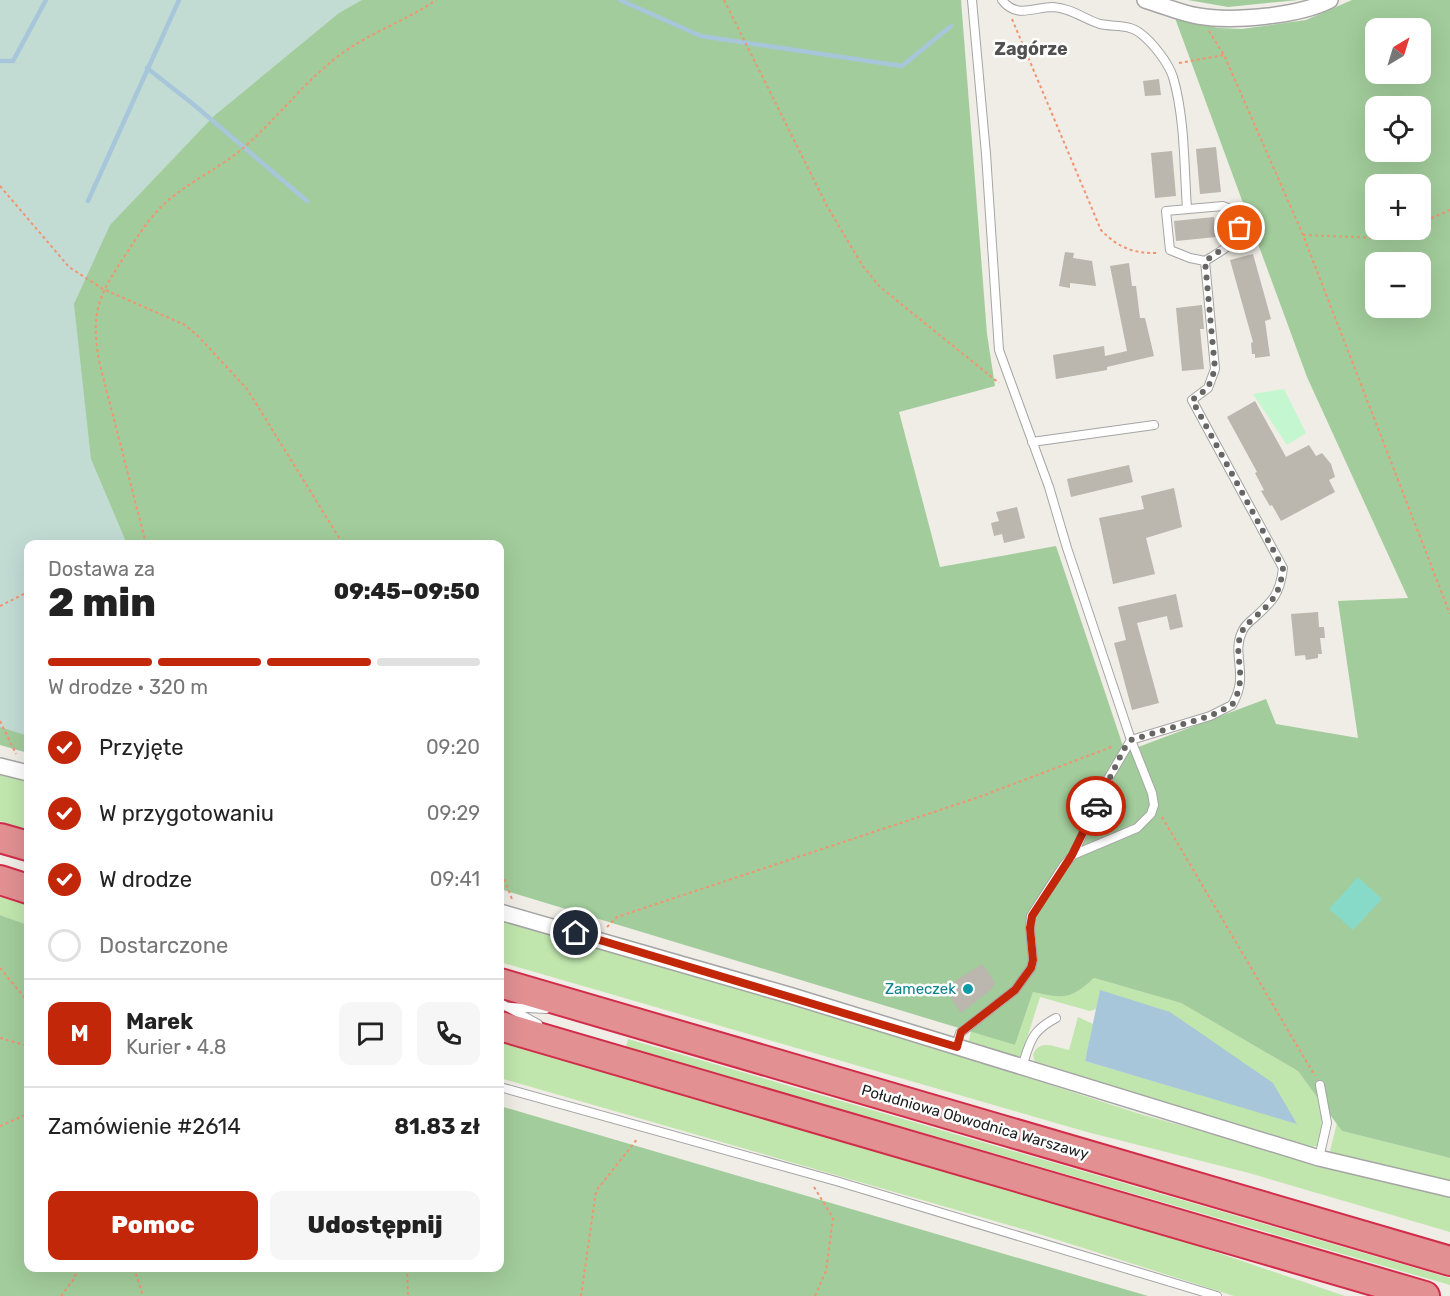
<!DOCTYPE html>
<html lang="pl">
<meta charset="utf-8">
<style>
body{margin:0;font-family:Rubik,sans-serif;background:#f6f6f6;color:#222;height:100vh;display:flex;flex-direction:column;font-size:22px;white-space:nowrap}
*{box-sizing:border-box;margin:0}
p{font-size:20px;color:#767676}
.icon{flex:none;width:33px;height:33px;fill:none;stroke:currentColor;stroke-width:2;stroke-linecap:round;stroke-linejoin:round}
.map{position:relative;flex:1;overflow:hidden}
.drawer{position:absolute;left:24px;top:540px;width:480px;height:732px;display:flex;flex-direction:column;background:#fff;border-radius:12px;box-shadow:0 6px 24px #0002}
.drawer>*{flex:none}
.needle{width:39px;rotate:38deg}
.buttons{position:absolute;left:1365px;top:18px;display:grid;gap:12px}
.buttons a{display:grid;place-items:center;width:66px;height:66px;border-radius:12px;background:#fff;box-shadow:0 6px 24px #0002;font-size:30px}
.pin{position:absolute;display:grid;place-items:center;width:51px;height:51px;color:#fff;margin:-26px;border:3px solid #fff;border-radius:50%;box-shadow:0 2px 6px #0007}
.courier{position:absolute;display:grid;place-items:center;width:60px;height:60px;margin:-30px;border:4px solid #c2270a;border-radius:50%;background:#fff;color:#222;box-shadow:0 2px 8px #0007}
.summary em{font-style:normal;font-weight:800}
.summary div{display:flex;flex-direction:column-reverse}
.summary{display:flex;align-items:center;justify-content:space-between;height:102px;padding:0 24px}
h1{font-size:39px;font-weight:800;line-height:45px}
.bar{display:grid;grid-template-columns:repeat(4,1fr);gap:9px 6px;align-content:center;height:72px;padding:0 24px}
.bar i{height:8px;border-radius:4px;background:#e0e0e0}
.bar .active{background:#c2270a}
.bar p{grid-column:span 4}
.line{display:flex;align-items:center;gap:15px;padding:0 24px;border-top:2px solid #e0e0e0}
.line div{flex:1}
.round{display:grid;place-items:center;flex:none;width:63px;height:63px;border-radius:12px;background:#f6f6f6}
ol{padding:0 24px;list-style:none}
li{display:flex;align-items:center;gap:18px;height:66px}
li p{margin-inline-start:auto}
li .icon{padding:6px;border-radius:50%;background:#c2270a;color:#fff;stroke-width:4}
li:last-child{color:#767676}
li i{width:33px;height:33px;border:3px solid #e0e0e0;border-radius:50%}
.button{display:flex;gap:12px;margin-top:auto;padding:12px 24px}
.button a{flex:1;height:69px;border-radius:12px;background:#c2270a;color:#fff;font-size:24px;font-weight:800;line-height:69px;text-align:center}
.button a+a{background:#f6f6f6;color:#222}
.map>svg:first-child{display:block}
</style>
<div class="map">
<svg width="1450" height="1296" viewBox="0 0 1450 1296">
<rect width="100%" height="100%" fill="#efede5"/>
<path fill="#c0e6ad" d="M0,773L28,779V830L0,821Z
M0,897L28,905V925L0,915Z
M500,917L860,1023L1140,1114L1288,1155L1450,1195V1232L1249,1173L1087,1132L500,962Z
M1094,978L1181,1003L1298,1071L1321,1102L1322,1133L1317,1146L1309,1147L1036,1066L1033,1055C1039,1038 1055,1047 1069,1050L1078,1017L1093,1024L1085,1061L1297,1123L1100,991L1096,1009L1090,1011L1040,997L1022,1054L1018,1058L968,1045L971,1031L1015,1045L1033,992C1063,999 1070,1000 1094,978Z
M628,1039L1450,1278V1285L626,1047Z
M500,1041L1148,1229L1345,1296H1234L1036,1233L500,1078Z
M1337,1123L1342,1131L1450,1158V1181L1338,1155L1330,1151Z"/>
<path fill="#a2cc9b" fill-rule="evenodd" d="M0,0H961L987,334L995,386L899,412L940,567L1056,546L1125,752L1266,699L1276,724L1358,738L1338,601L1408,598L1307,377L1175,18L1218,28L1242,29L1306,20L1352,0H1450V1158L1342,1131L1298,1071L1181,1003L1094,978C1070,1000 1064,999 1033,992L1015,1045L500,889V544H28V753L0,745ZM1376,28H1420V74H1376ZM1376,106H1420V152H1376ZM1376,184H1420V230H1376ZM1376,262H1420V308H1376Z
M1188,0H1298L1228,7Z
M0,915L28,925V1268H500V1106L1148,1296H0Z"/>
<path fill="#c2dcd4" d="M0,0H362L339,13L214,116L110,225L74,304L91,459L127,544H28V736L0,727Z"/>
<path fill="#c4f7d0" d="M1284,389L1306,433L1287,445L1253,394Z"/>
<path fill="#86dac7" d="M1358,877L1382,899L1353,930L1329,909Z"/>
<path fill="#a7c6da" d="M1100,990L1170,1012L1273,1083L1297,1124L1085,1061Z"/>
<g fill="none" stroke-linecap="round" stroke-linejoin="round">
<path stroke="#a7c6da" stroke-width="4.5" d="M620,0L701,36L902,66L951,26
M0,61H13L46,0
M147,68L193,104L307,201
M88,201L179,0"/>
</g>
<path fill="#bbb6ae" d="M1159,79L1161,95L1145,96L1143,81Z
M1216,147L1221,192L1200,194L1196,149Z
M1172,151L1176,196L1155,198L1151,153Z
M1214,217L1216,237L1176,241L1174,221Z
M1065,252L1074,253L1073,258L1092,261L1096,286L1070,283V288L1059,286Z
M1253,254L1271,319L1265,321L1270,356L1255,358V354H1252L1251,343L1253,342L1230,260Z
M1129,263L1132,286H1136L1140,318H1145L1154,356L1107,367V370L1056,379L1053,355L1104,346L1105,356L1127,351L1110,266Z
M1202,305L1204,329H1200L1204,369L1182,371L1176,308Z
M1255,401L1286,457L1309,445L1316,456L1322,453L1331,464L1335,477L1329,480L1335,492L1281,521L1272,505L1270,506L1261,491L1264,490L1255,473L1257,472L1227,417Z
M1129,465L1133,482L1071,497L1067,479Z
M1174,488L1182,527L1146,538L1155,574L1113,584L1099,518L1144,509L1141,496Z
M1017,507L1025,538L1004,543L1002,534L994,536L991,523L999,521L996,512Z
M1176,594L1183,627L1170,630L1167,616L1137,623L1159,703L1132,710L1114,643L1126,640L1118,607Z
M1318,612L1319,627H1324L1325,638H1320L1322,654H1318V658L1306,660L1305,655L1295,656L1291,614Z
M982,964L995,982L992,989L961,1013L944,988Z"/>
<g fill="none" stroke-linecap="round" stroke-linejoin="round">
<defs>
<path id="lane" d="M972,0L986,154L999,350L1049,487L1067,548L1131,740L1108,779L1073,855
M1002,0C1016,19 1034,7 1053,7C1071,8 1084,19 1100,24C1114,27 1129,24 1140,33C1152,42 1168,62 1173,77C1185,118 1184,166 1187,209
M1223,206C1230,208 1235,211 1238,218C1248,239 1219,252 1205,261L1190,258L1170,250L1166,211Z
M1032,442L1154,425
M500,1003L538,1024
M510,1007L546,1009
M956,1047L960,1033L1015,990L1031,968L1033,960L1030,928L1031,916L1064,865L1073,855L1137,828L1151,814L1154,805L1152,793L1131,740L1210,716L1232,705C1250,675 1231,655 1242,632C1244,626 1249,622 1254,618C1273,601 1280,594 1283,568L1192,400L1208,388L1215,369L1205,261
M1022,1067C1030,1042 1031,1031 1056,1018
M500,1087L836,1181L1217,1296
M1319,1158L1327,1123L1320,1085"/>
<path id="street" d="M1145,0C1162,5 1180,13 1198,16C1233,22 1299,16 1330,0
M0,766L28,773
M500,912L792,996L1319,1158L1450,1189"/>
<path id="highway" d="M0,838L28,846
M0,880L28,889
M500,983L1450,1261
M500,1026L1425,1296"/>
</defs>
<use href="#lane" stroke="#a5a5a5" stroke-width="10"/>
<use href="#street" stroke="#a5a5a5" stroke-width="18"/>
<use href="#highway" stroke="#d12d4b" stroke-width="32"/>
<path stroke="#f39372" stroke-width="2" stroke-dasharray="3 3" stroke-linecap="butt" d="M724,0L827,206L862,265L880,287L999,383
M1012,19L1101,230C1118,248 1135,254 1159,253
M1209,31L1224,55L1303,235L1450,614
M1179,63L1224,55
M0,186L69,267L103,289L185,325L198,336L247,389L343,544
M1420,223L1450,210
M1303,235L1380,238L1403,230
M146,544L99,361C90,308 100,294 128,251C138,236 148,220 161,207C184,184 217,170 242,149C276,120 302,84 337,57C368,33 404,22 436,0
M0,606L28,592
M0,721L16,754
M1162,817L1315,1076
M500,868L512,899
M607,927L617,917L979,797L1114,746
M0,968L28,1002
M0,1038L28,1046
M0,1126L28,1114
M814,1187L833,1218L826,1271L815,1296
M134,1268L143,1296
M407,1268L408,1296
M61,1296L74,1279L78,1268
M581,1296L596,1191L638,1138"/>
<use href="#lane" stroke="#fff" stroke-width="8"/>
<use href="#street" stroke="#fff" stroke-width="15"/>
<use href="#highway" stroke="#e29092" stroke-width="28"/>
</g>
<g fill="none" stroke-linecap="round" stroke-linejoin="round">
<path stroke="#676664" stroke-width="6" stroke-dasharray="0 10.8" d="M1096,806L1124,749L1131,740L1210,716L1232,705C1250,675 1231,655 1242,632C1244,626 1249,623 1254,618C1273,601 1280,594 1283,568L1192,400L1208,388L1215,369L1205,261L1233,242L1240,228"/>
<path stroke="#c2270a" stroke-width="8" d="M576,933L957,1047L961,1032L1015,990L1031,968L1033,960L1030,928L1032,916L1072,855L1096,806"/>
</g>
<circle fill="#0f9aa8" stroke="#fff" stroke-width="2" cx="968" cy="989" r="6"/>
<g text-anchor="middle" dominant-baseline="central" stroke-width="5" stroke-linejoin="round" paint-order="stroke">
<g font-size="15" fill="#0d838f" stroke="#fff" text-anchor="end">
<text x="956" y="989">Zameczek</text>
</g>
<g font-size="15" fill="#1e1e1e" stroke="#fff">
<text transform="translate(975 1122) rotate(16)">Południowa Obwodnica Warszawy</text>
</g>
<g font-size="18" font-weight="bold" fill="#515151" stroke="#fff">
<text x="1031" y="49">Zagórze</text>
</g>
</g>
</svg>
<div class="buttons">
<a><svg class="needle" viewBox="-14 -14 28 28"><path d="M0-13l5 13h-10z" fill="#e53935"/><path d="M0 13l5-13h-10z" fill="#767676"/></svg></a>
<a><svg class="icon" aria-label="locate" viewBox="0 0 24 24"><circle cx="12" cy="12" r="6"/><path d="M12 2v4M12 18v4M2 12h4M18 12h4"/></svg></a>
<a>+</a>
<a>−</a>
</div>
<div class="pin" style="left:1240px;top:228px;background:#ea580c"><svg class="icon" aria-label="bag" viewBox="0 0 24 24"><path d="M5 8h14l-1 12H6zM9 8a3 3 0 0 1 6 0"/></svg></div>
<div class="pin" style="left:576px;top:933px;background:#1f2937"><svg class="icon" aria-label="home" viewBox="0 0 24 24"><path d="M3 11l9-7 9 7M6 9v11h12V9"/></svg></div>
<div class="courier" style="left:1096px;top:806px"><svg class="icon" aria-label="car" viewBox="0 0 24 24"><path d="M5 17H2v-5l4-1 3-4h7l3 4 3 1v5h-3M9 17h6M6 11h13"/><circle cx="7" cy="17" r="2"/><circle cx="17" cy="17" r="2"/></svg></div>
<section class="drawer">
<div class="summary"><div><h1>2 min</h1><p>Dostawa za</p></div><em>09:45–09:50</em></div>
<div class="bar"><i class="active"></i><i class="active"></i><i class="active"></i><i></i><p>W drodze · 320 m</p></div>
<ol>
<li><svg class="icon" aria-label="check" viewBox="0 0 24 24"><path d="M5 12l5 5 9-10"/></svg>Przyjęte<p>09:20</p></li>
<li><svg class="icon" aria-label="check" viewBox="0 0 24 24"><path d="M5 12l5 5 9-10"/></svg>W przygotowaniu<p>09:29</p></li>
<li><svg class="icon" aria-label="check" viewBox="0 0 24 24"><path d="M5 12l5 5 9-10"/></svg>W drodze<p>09:41</p></li>
<li><i></i>Dostarczone</li>
</ol>
<div class="line" style="height:108px"><b class="round" style="background:#c2270a;color:#fff">M</b><div><b>Marek</b><p>Kurier · 4.8</p></div><a class="round"><svg class="icon" aria-label="chat" viewBox="0 0 24 24"><path d="M4 5h16v11H9l-5 4z"/></svg></a><a class="round"><svg class="icon" aria-label="phone" viewBox="0 0 24 24"><path d="M5 4h4l2 5-3 2q2 4 5 5l2-3 5 2v4C11 20 4 13 5 4z"/></svg></a></div>
<div class="line" style="height:78px"><div>Zamówienie #2614</div><b>81.83 zł</b></div>
<div class="button"><a>Pomoc</a><a>Udostępnij</a></div>
</section>
</div>
